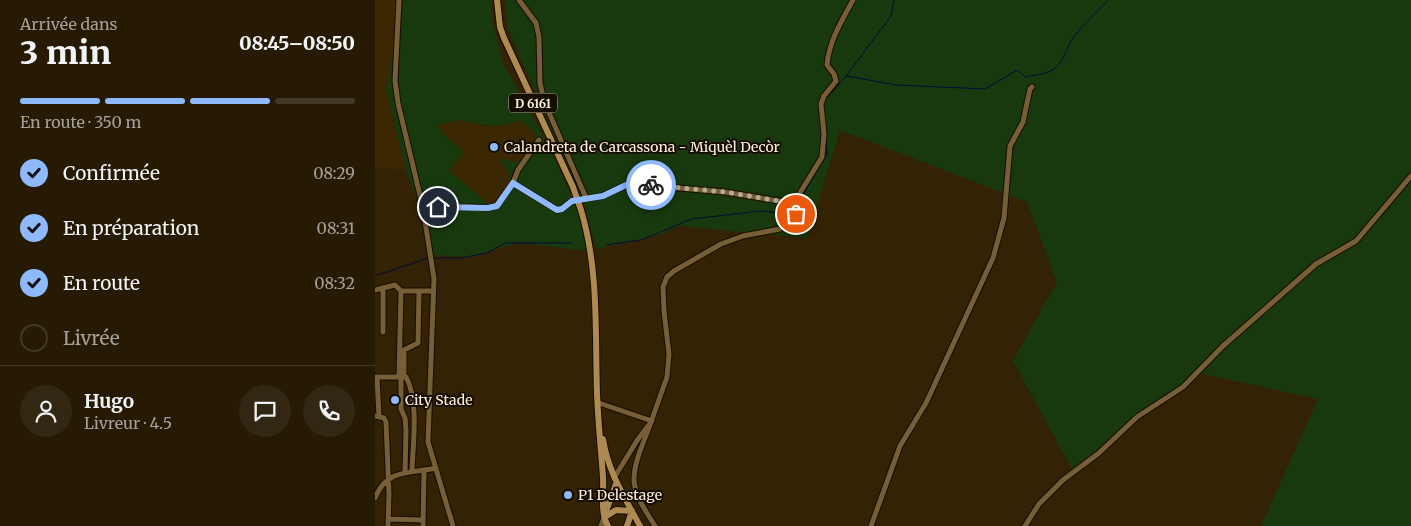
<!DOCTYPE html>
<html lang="fr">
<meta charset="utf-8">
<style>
body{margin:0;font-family:Merriweather,serif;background:#322712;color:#f1f3f6;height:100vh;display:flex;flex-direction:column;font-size:19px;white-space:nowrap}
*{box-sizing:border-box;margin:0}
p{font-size:16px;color:#a4a19a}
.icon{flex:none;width:28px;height:28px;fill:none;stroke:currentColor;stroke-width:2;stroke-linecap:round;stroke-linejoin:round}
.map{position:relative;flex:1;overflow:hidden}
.sheet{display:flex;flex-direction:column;background:#261a03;width:375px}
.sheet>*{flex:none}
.pin{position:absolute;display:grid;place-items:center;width:42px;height:42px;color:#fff;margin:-21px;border:2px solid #fff;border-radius:50%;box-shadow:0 1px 5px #0007}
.courier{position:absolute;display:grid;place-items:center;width:50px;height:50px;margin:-25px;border:4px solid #8eb9fc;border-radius:50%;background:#fff;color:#222;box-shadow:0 1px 6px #0007}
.headline em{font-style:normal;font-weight:800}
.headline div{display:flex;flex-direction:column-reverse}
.headline{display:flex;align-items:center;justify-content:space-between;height:85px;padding:0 20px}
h1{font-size:32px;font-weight:800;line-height:38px}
.bar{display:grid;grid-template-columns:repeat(4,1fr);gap:8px 5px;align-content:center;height:60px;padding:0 20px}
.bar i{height:6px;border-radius:4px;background:#423825}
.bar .current{background:#8eb9fc}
.bar p{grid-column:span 4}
.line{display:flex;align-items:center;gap:12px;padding:0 20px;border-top:1px solid #423825}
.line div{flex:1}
.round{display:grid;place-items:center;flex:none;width:52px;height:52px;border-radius:26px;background:#322712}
ol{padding:0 20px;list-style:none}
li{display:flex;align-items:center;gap:15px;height:55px}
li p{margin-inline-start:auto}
li .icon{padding:5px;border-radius:50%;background:#8eb9fc;color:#111;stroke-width:4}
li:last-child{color:#a4a19a}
li i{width:28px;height:28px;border:2px solid #423825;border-radius:50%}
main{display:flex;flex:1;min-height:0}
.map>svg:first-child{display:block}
</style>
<main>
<section class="sheet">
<div class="headline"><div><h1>3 min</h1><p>Arrivée dans</p></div><em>08:45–08:50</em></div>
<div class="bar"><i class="current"></i><i class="current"></i><i class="current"></i><i></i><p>En route · 350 m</p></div>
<ol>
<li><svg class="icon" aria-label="check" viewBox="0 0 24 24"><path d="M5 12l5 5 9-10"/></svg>Confirmée<p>08:29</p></li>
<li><svg class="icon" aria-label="check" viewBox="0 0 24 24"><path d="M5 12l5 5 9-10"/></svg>En préparation<p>08:31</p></li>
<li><svg class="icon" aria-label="check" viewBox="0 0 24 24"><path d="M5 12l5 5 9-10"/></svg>En route<p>08:32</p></li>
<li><i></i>Livrée</li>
</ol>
<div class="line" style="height:90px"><a class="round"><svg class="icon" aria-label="person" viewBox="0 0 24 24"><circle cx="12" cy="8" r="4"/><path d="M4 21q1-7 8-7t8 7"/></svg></a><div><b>Hugo</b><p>Livreur · 4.5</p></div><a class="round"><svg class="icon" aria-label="chat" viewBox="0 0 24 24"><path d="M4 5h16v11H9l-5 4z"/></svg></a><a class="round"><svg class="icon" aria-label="phone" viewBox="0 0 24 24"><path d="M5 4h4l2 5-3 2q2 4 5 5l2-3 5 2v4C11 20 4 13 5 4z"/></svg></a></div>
</section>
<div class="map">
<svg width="1036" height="526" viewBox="0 0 1036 526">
<rect width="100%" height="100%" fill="#332304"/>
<path fill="#3b2701" d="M0,0H29L11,89L31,170L0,167Z
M86,120L111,127L133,125L145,120L160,133L161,138L159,143L144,161L140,163L129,158L126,161L133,169L136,181L132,188L119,204L114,205L74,170L89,152L71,137L62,125Z"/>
<path fill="#18390e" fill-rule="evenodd" d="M29,0H116L117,19L128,63L175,149L201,206L212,251L144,243L94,257L58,255L47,212L31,170L11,89ZM86,120C107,126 124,129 145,120C149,124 157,129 160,134C162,139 149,159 144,161C140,164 133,160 129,158L125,161C143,180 133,187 119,204L114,205L74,170L89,152L71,137L62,125Z
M130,0H1036V526H886L943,399L823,373L697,469L638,361L682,282L652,202L465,130L432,238L304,226L284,235L221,249L211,209L132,27Z"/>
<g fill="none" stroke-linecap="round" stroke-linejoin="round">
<path stroke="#000b3a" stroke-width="1" d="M472,76L521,85L610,89L642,70L651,77C660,74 673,75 680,68C690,60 691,47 698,38C708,24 722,12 733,0
M451,99L471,76L516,16L519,0
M425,200L452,154L451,132
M231,245L266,240L317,219L385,211L413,214L419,207
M57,258H86L112,253L130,243H196
M0,276L53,258"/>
<defs>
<path id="minor" d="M24,0L20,81L23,103L48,208L59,279L53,442L78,526
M144,0L161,23L164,37L165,83L169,101L211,198
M138,183L182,210L187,209L197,201L227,196L251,185L258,184L350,192L422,204
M48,208L93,207L113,208L121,206L138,183L143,170L164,140
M0,290L20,285L26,291
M8,332V289
M0,377H31C44,400 38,444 37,470
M2,377L4,416
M24,377L26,291H58
M26,377V409L30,418L31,430L30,473
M29,377V350L43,343L44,291
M224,403L277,421
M0,416L9,418L11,422L14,494L13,526
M276,422L292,377L294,354L289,311L288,287L292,277L299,271L346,244L368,236L405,229L421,214L423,196L447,157L449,134L446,104L449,96L461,81L459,74L452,65C454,41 467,20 478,0
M239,478L263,439L276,422C270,440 259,461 259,479C259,495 272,513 280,526
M0,498C12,468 35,474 61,468
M13,519L48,520
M48,526L49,471
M226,526L229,518
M496,526L525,446L551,403L618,258L629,218L635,146L648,122L655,89L657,87
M650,526L664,504L688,480L724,453L762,417L808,387L848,346L941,264L981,241L1036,176"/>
<path id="major" d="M122,0L125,27L129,38L198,187
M206,210C224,270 220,331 222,393C223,421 226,449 228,477C229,493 225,513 233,526
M228,439C233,472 250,498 265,526
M230,514L241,484
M230,517L241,510L257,511
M252,526L257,511"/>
</defs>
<use href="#minor" stroke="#180c00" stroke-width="7"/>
<use href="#major" stroke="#180c00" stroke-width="8"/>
<use href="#minor" stroke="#765e36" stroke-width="5"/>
<use href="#major" stroke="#ad8a51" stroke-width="6"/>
<defs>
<path id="major-bridge" d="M198,187L206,210"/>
</defs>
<use href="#major-bridge" stroke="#180c00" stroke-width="8" stroke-linecap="butt"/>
<use href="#major-bridge" stroke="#ad8a51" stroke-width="6"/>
</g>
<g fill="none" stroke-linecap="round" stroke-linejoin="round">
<path stroke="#b6aa94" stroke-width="5" stroke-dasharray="0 9" d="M276,185L350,192L422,204L421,214"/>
<path stroke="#8eb9fc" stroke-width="6" d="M63,207L113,208L122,206L138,183L182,210L187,209L197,201L228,196L251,185H276"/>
</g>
<g fill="#8eb9fc" stroke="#160d01" stroke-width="2">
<circle cx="119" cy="147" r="5"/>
<circle cx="20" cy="400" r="5"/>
<circle cx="193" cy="495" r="5"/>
</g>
<g text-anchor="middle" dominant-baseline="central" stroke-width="4" stroke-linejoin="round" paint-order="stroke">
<rect fill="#160d01" stroke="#b8ad9e" stroke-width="1" x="134" y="93.5" width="48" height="19" rx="4"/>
<g font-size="12" font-weight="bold" fill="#fdf2e1">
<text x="158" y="103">D 6161</text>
</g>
<g font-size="14" fill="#fdf2e1" stroke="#160d01" text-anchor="start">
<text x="129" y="147">Calandreta de Carcassona - Miquèl Decòr</text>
<text x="30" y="400">City Stade</text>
<text x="203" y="495">P1 Delestage</text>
</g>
</g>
</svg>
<div class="pin" style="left:421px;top:214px;background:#ea580c"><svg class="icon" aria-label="bag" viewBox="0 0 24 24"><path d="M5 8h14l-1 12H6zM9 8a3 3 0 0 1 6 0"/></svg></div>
<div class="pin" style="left:63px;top:207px;background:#1f2937"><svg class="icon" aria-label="home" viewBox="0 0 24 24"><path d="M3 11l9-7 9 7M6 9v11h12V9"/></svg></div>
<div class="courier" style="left:276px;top:185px"><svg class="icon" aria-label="bike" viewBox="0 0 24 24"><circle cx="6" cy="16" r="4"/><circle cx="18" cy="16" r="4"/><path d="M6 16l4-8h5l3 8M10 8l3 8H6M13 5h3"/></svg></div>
</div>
</main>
